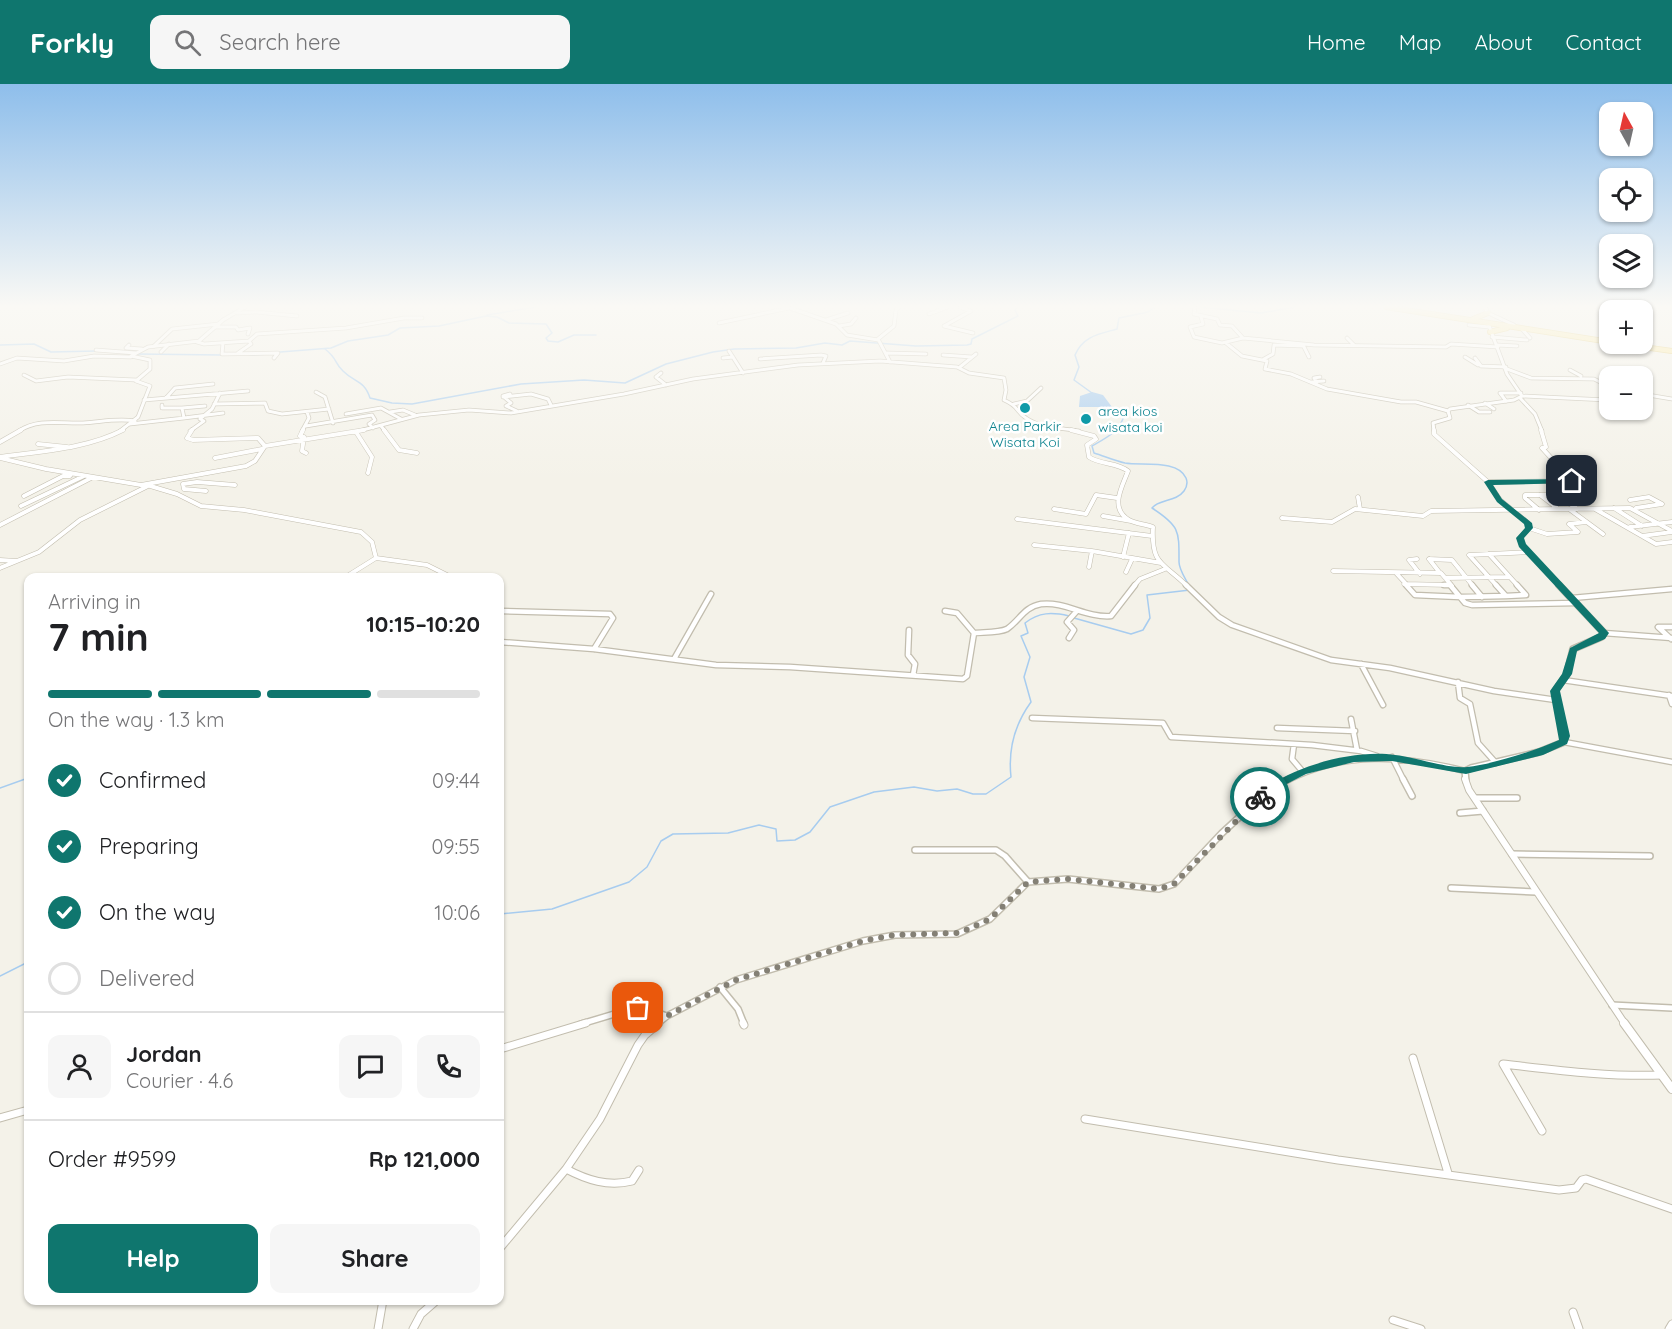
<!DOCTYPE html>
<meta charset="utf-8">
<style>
body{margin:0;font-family:Quicksand,sans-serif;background:#f6f6f6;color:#202124;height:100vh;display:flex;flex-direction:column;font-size:22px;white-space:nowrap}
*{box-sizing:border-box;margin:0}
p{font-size:20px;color:#757577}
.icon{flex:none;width:33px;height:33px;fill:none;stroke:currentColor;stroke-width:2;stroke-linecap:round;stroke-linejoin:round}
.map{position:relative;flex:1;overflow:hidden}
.details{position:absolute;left:24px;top:489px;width:480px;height:732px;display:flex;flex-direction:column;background:#fff;border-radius:12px;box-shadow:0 2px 4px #0004}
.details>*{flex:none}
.needle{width:39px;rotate:352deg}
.tools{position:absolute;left:1599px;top:18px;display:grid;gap:12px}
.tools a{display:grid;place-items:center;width:54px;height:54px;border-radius:12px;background:#fff;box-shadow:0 2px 4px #0004;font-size:30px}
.pin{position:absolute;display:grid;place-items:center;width:51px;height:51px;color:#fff;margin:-26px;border-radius:12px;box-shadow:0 3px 9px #0006}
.courier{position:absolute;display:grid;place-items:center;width:60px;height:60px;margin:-30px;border:4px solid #0f766e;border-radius:50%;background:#fff;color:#222;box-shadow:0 2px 8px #0007}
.head em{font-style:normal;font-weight:700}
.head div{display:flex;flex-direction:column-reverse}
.head{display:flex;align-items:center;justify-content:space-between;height:102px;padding:0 24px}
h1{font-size:39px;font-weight:700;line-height:45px}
.bar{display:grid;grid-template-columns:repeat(4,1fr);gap:9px 6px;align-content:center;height:72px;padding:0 24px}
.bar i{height:8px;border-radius:4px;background:#e0e0e0}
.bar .on{background:#0f766e}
.bar p{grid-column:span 4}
.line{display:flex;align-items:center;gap:15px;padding:0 24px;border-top:2px solid #e0e0e0}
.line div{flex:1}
.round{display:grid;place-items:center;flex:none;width:63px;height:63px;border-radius:12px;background:#f6f6f6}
ol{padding:0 24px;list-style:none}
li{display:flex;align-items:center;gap:18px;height:66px}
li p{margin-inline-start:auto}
li .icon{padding:6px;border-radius:50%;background:#0f766e;color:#fff;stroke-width:4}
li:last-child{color:#757577}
li i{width:33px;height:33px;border:3px solid #e0e0e0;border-radius:50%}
.button{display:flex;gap:12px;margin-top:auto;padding:12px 24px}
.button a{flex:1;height:69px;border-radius:12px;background:#0f766e;color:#fff;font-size:24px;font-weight:700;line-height:69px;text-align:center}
.button a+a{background:#f6f6f6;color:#202124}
header{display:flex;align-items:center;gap:36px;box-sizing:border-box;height:84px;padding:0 30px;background:#0f766e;color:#fff}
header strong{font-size:28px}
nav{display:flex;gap:33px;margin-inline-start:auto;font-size:21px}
.search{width:420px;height:54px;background:#f6f6f6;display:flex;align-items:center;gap:15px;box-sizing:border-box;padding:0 21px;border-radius:12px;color:#757577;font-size:22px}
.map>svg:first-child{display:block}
</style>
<header>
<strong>Forkly</strong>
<div class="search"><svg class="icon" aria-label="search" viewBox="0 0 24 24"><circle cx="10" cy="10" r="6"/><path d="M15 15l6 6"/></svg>Search here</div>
<nav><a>Home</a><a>Map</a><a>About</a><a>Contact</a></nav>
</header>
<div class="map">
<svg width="1672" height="1245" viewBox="0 0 1672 1245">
<rect width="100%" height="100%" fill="#f4f2e9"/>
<path fill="#a7ccef" d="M1092,308L1103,311L1112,323H1079L1080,312Z"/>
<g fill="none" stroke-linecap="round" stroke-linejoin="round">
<path stroke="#a7ccef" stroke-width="1.5" d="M1200,223L1261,229L1295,223
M487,231L536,223
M0,261L34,260L51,268L96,267
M325,265C338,275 334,279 343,287C355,299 364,296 370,314L392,319L412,320L521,300L584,296L625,299L666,280L713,268L734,265L796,264L825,259L842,261L850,257L916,262L967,261L971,260L972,255L1018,232L1015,226L1017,223
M280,268L331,264L348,257L388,251L400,244L439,242L486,232L497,233L509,239L546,240L552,249L546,254L548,257L558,258L574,251H596
M137,270L222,271
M250,271L269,270
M1092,309L1074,296L1079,283L1075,271C1083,252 1099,250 1117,245L1119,234L1148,228L1155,223
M1112,324L1124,332C1119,348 1106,354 1092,362L1094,369C1104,372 1115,377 1125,379C1142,382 1178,375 1186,394C1188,399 1187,403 1184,407C1176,418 1159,415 1152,424C1180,442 1179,447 1179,478C1179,485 1185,494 1188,500
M1074,534L1131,550L1143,546L1150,534L1147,511L1190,506
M0,704L28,694
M500,830L552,825L629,798L647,783L661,757L673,750L728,749L759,741L776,745L777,757L795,756L810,748L830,723L874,708L914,703L937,707L957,705L973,710H986L1011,693C1008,666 1015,640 1031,618L1024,593L1030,573L1021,552L1028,549L1025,539C1039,528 1052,528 1069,532
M0,892L28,878"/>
<defs>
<path id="minor-far4" d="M787,223L836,240L847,251L878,256
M960,223L971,227L944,242L973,249
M1195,223L1194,230L1217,235L1220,241L1232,242L1243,254L1314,261L1446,263L1451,260L1498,263
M237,229L256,228L297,232
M929,230L948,223
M1201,233L1203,240L1190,243L1194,253L1222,259L1243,254
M826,236L848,229
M719,239L789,224
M1469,241L1489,243
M839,242L851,240L856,234
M216,243H236L238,246L250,244L248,250
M1521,244L1530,254
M1492,253L1527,256
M1347,254L1354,261
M197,258L204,260L249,257L257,250L346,244L404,234H422
M223,259L222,270L278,269L274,274
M1226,259L1242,272L1267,277L1265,285L1291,290L1327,305L1401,318H1416L1448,327
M129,261L126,264L142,265
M1303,261L1309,273
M1497,261L1517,262
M154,262L172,245L219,240
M96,266L136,269
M729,267L743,289
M161,268L169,260
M238,269L251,260L249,257
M887,269L926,270
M943,271L972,273
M1465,273L1478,281
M723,274L733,273
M1475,274L1481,282L1506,283
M760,275L821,271L826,272L823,279
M1264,275L1273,270L1274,261L1302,262
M890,278L878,255L894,242L896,226L899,223
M0,280L17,274L64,277L94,272L131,273
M960,283L976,270
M1507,285L1531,294L1594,295L1610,303
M1570,286L1581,292
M661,289L656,293L666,301
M24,291L36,297L68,293L136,296
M1310,298L1324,297
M1317,298L1314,294L1320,293
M316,308L325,313L333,339
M510,310L503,312L511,319L506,322L517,327
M1642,310L1672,315
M1522,312L1607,316
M503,313L531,310L548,315L551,321
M166,314L175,304L213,300
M1520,314L1535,330L1542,347
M144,316L248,307
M1506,317L1500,309H1521
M1485,319L1494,325
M214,320L265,319L268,327L282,330L329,325
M1014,320L1027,317L1041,304
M1468,321L1479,328H1490
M182,324L205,322
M390,328L403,326L415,331
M346,330L381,324L401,335
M184,334L223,329
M130,340L184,334L182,324H162V321
M306,342L372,331L375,336L369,340L373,344
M381,342L385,347
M19,347C38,334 62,340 83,339C101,338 117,334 135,337
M190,347L204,337L200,335L212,325L220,309
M302,347L309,334L307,328
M359,347L419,331L469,326L511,329L624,310L693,295L798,281L880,277L957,283L969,289L1004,294L1006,306L1004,316C1020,323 1015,327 1026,334C1040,344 1062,344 1079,347"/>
<path id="minor-far3" d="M192,346L187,354L193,356L258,354L265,362
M303,346L300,352L304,353L302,367L306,369
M384,346L399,366L417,369
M1071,346L1094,352L1096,355L1087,361L1089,373C1101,381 1117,378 1128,387C1122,403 1109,424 1129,436C1136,440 1146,440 1153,443C1151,482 1163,478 1187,502
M356,348L372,373L368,389
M0,358L21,346
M38,360L67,363
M0,374L46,385L141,401L246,382L255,377L265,362L364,346
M215,374L262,365
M1488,398L1572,397L1542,364L1546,363L1541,346
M183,400L197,398L235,401
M183,400L184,405L206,407
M147,401L177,410L201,422L244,426L361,448L372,458L376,474L427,481L453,494
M1525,411H1558L1577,425
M1525,411V414L1539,426
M1540,411L1557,424
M24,412L63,392H70
M1358,413L1360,425
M1630,416L1649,413L1662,420
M21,422L84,392
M1614,424L1642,442
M1636,424L1662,420
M1054,425L1086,430L1096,411L1117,414
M1569,425L1603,450
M1595,425L1656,460L1672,458
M1103,432L1131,437
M1282,434L1332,438L1355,425L1423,432L1431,427L1630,424L1672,447
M1017,435L1152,452
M0,441L93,393
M1630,443L1672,438
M1529,444L1547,450L1578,448L1569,440L1586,438
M1642,452L1672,448
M1034,461L1092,467L1161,479
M1489,470L1518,502
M1123,473L1129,449
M1417,475L1409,476L1420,490
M1429,475L1452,476L1473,502
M1429,475L1440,489
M0,476L17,477
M1089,483L1092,467
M0,484L39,468L80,436L148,402
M1333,487L1441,489L1452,502
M1126,488L1132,475
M1396,489L1408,502
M344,494L376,474
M1445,494L1510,493
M1404,500L1450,501
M1134,502L1140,495L1165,485
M1497,502L1469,471L1529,468"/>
<path id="minor-far2" d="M1186,501L1219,533L1232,541L1331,576L1390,584L1494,607L1556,616
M1406,501L1415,511L1460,513L1465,519L1472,521L1576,519
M1444,501H1450
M1450,501L1460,513L1506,512L1496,501
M1472,501L1482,513
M1506,512L1526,511L1517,501
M1572,514L1672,505
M500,527L610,530L613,534L594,565
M945,527L957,529L974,549
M909,546L908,571L915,580L913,591
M1604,549L1672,554
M1069,554L1074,546L1067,538L1076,528
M1671,555L1658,543H1672
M500,558L594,565L716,581L790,583L963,595L967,592L974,549C983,548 999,549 1007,545C1020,536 1024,523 1041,520C1065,517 1086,534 1111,532L1135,501
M674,575L711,510
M1361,580L1383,621
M1563,596L1672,612
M1458,598L1460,614L1470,620L1478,659L1496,679
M1669,611L1672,620
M1032,634L1163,639L1171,653L1312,661L1361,667L1377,672
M1351,635L1357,666
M1277,644L1355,647
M1564,658L1672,678
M1294,660L1292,675L1303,688
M1392,673L1404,697
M1286,697C1344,667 1403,671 1465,687"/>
<path id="minor-far1" d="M1403,695L1412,712
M1475,714H1517
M1460,729L1483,727
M915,766H996L1005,772L1028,798
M1512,770L1650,772
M1451,804L1536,808
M720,903L738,925L744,940
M1612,921L1672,924
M581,940L631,925L643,924L667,932
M657,940L667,932L736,896L863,857L895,851L957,850L990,835L1028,798L1068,795L1159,805L1174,800L1222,749L1271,704L1289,695"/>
<path id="minor" d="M743,939L744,941
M500,965L586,939
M1413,974L1448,1089
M0,1034L28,1026
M1085,1035L1338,1076L1559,1106L1576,1104L1582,1096L1586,1095L1672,1125
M1542,1047L1503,980C1556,986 1609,993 1662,991
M566,1085C587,1096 608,1103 632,1097L639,1086
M500,1164L566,1085L600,1035L638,961L645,951L659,939
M1573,1228L1579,1245
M1393,1236L1421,1245
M378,1245L383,1216
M413,1245L421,1230L437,1216
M1669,1245L1672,1240"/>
<path id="tertiary-far4" d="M1485,223L1488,229L1514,241
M120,347L138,333L150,302L136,297L150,285V276L131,272L148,263L199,257L223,236L245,223
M1434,347L1433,339L1450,334L1448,327L1450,325L1514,316L1522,312L1507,290L1488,239"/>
<path id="tertiary-far3" d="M1434,346V350L1488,398L1500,416L1528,439L1529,444L1520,454L1522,461L1561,502
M0,373C41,367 86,365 123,346"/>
<path id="tertiary-far2" d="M1466,697L1465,687L1471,684L1539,668L1564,658L1565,652L1555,607L1567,590L1573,565L1601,553L1604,549L1559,501"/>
<path id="tertiary-far1" d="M1465,695L1469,706L1625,940"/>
<path id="tertiary" d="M1624,939L1672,1005"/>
<path id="primary" d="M1386,223L1610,258
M1473,235L1488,229
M1490,248L1507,244
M1622,260L1672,267"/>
</defs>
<use href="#minor-far4" stroke="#c2bdae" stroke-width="4.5"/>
<use href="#minor-far3" stroke="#c2bdae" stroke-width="5"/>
<use href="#minor-far2" stroke="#c2bdae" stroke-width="7"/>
<use href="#minor-far1" stroke="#c2bdae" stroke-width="8"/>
<use href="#minor" stroke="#c2bdae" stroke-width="9"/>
<use href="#tertiary-far4" stroke="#c2bdae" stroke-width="4.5"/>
<use href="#tertiary-far3" stroke="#c2bdae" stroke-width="5"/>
<use href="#tertiary-far2" stroke="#c2bdae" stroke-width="8"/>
<use href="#tertiary-far1" stroke="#c2bdae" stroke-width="8"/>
<use href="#tertiary" stroke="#c2bdae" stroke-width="10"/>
<use href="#primary" stroke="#e2c769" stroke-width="6"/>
<use href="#minor-far4" stroke="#fff" stroke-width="3"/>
<use href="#minor-far3" stroke="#fff" stroke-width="4"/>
<use href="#minor-far2" stroke="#fff" stroke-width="4.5"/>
<use href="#minor-far1" stroke="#fff" stroke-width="5"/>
<use href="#minor" stroke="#fff" stroke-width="7"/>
<use href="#tertiary-far4" stroke="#fff" stroke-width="3"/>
<use href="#tertiary-far3" stroke="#fff" stroke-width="4"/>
<use href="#tertiary-far2" stroke="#fff" stroke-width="5"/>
<use href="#tertiary-far1" stroke="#fff" stroke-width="6"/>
<use href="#tertiary" stroke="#fff" stroke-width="8"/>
<use href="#primary" stroke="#fce89a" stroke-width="4.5"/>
</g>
<linearGradient id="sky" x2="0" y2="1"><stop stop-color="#8ebeeb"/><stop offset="0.56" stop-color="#faf9f5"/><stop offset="1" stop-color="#faf9f5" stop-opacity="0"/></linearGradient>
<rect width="1672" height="397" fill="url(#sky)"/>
<path fill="#0f766e" d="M1572,395L1575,399L1493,401L1502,415L1532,439L1533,444L1524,454L1526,460L1609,549L1605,555L1577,567L1572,590L1560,607L1570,652L1567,660L1543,671L1466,690L1392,677L1354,678L1306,690L1275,706L1264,716H1257V711C1288,683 1353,665 1395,671C1415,673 1448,685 1467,683C1494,680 1534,667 1559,656L1550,607L1562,590L1570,564L1599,549L1519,463L1516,454L1525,444L1524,440L1497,418L1484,398L1488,396Z"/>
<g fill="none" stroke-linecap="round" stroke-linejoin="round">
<path stroke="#848075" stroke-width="6" stroke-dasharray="0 10.8" d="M638,924L667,932L736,896L863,857L895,851L957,849L966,846L990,835L1028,798L1068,795L1159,805L1174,800L1260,713"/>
</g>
<g fill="#0f9aa8" stroke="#fff" stroke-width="2">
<circle cx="1025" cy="324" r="6"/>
<circle cx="1086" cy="335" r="6"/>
</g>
<g text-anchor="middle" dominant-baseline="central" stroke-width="5" stroke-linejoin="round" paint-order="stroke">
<g font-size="14" fill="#0d838f" stroke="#fff" text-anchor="start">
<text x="1098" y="327">area kios<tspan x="1098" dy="16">wisata koi</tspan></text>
<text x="1025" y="342" text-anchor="middle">Area Parkir<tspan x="1025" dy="16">Wisata Koi</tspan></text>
</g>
</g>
</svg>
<div class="tools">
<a><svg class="needle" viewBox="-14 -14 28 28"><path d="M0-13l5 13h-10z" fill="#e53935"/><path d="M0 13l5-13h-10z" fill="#757577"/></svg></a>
<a><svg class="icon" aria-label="locate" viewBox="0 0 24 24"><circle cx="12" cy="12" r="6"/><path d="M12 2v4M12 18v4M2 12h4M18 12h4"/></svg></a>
<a><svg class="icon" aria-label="layers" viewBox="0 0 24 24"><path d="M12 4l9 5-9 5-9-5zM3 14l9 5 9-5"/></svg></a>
<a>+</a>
<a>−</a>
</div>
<div class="pin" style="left:638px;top:924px;background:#ea580c"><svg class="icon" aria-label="bag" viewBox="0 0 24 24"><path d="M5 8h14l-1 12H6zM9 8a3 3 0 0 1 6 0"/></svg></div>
<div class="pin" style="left:1572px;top:397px;background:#1f2937"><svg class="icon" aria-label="home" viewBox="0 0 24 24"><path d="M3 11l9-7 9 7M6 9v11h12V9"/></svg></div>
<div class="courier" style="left:1260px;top:713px"><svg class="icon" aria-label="bike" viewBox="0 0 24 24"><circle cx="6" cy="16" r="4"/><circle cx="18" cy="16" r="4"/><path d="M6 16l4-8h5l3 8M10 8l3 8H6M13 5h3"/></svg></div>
<section class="details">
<div class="head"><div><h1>7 min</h1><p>Arriving in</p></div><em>10:15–10:20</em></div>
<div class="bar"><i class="on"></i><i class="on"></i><i class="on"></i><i></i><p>On the way · 1.3 km</p></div>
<ol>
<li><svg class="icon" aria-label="check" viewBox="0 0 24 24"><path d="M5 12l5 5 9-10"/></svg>Confirmed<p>09:44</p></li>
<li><svg class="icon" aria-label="check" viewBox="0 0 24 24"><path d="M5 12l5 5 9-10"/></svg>Preparing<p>09:55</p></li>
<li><svg class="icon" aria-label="check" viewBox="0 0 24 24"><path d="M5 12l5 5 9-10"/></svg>On the way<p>10:06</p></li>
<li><i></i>Delivered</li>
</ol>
<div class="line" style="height:108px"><a class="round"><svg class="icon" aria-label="person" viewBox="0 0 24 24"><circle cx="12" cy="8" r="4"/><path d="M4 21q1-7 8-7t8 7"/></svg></a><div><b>Jordan</b><p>Courier · 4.6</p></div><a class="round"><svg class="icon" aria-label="chat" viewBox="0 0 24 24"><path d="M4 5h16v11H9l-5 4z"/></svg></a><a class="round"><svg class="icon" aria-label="phone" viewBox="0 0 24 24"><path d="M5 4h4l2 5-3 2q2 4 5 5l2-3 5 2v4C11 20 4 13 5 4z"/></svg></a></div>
<div class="line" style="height:78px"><div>Order #9599</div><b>Rp 121,000</b></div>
<div class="button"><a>Help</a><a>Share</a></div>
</section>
</div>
